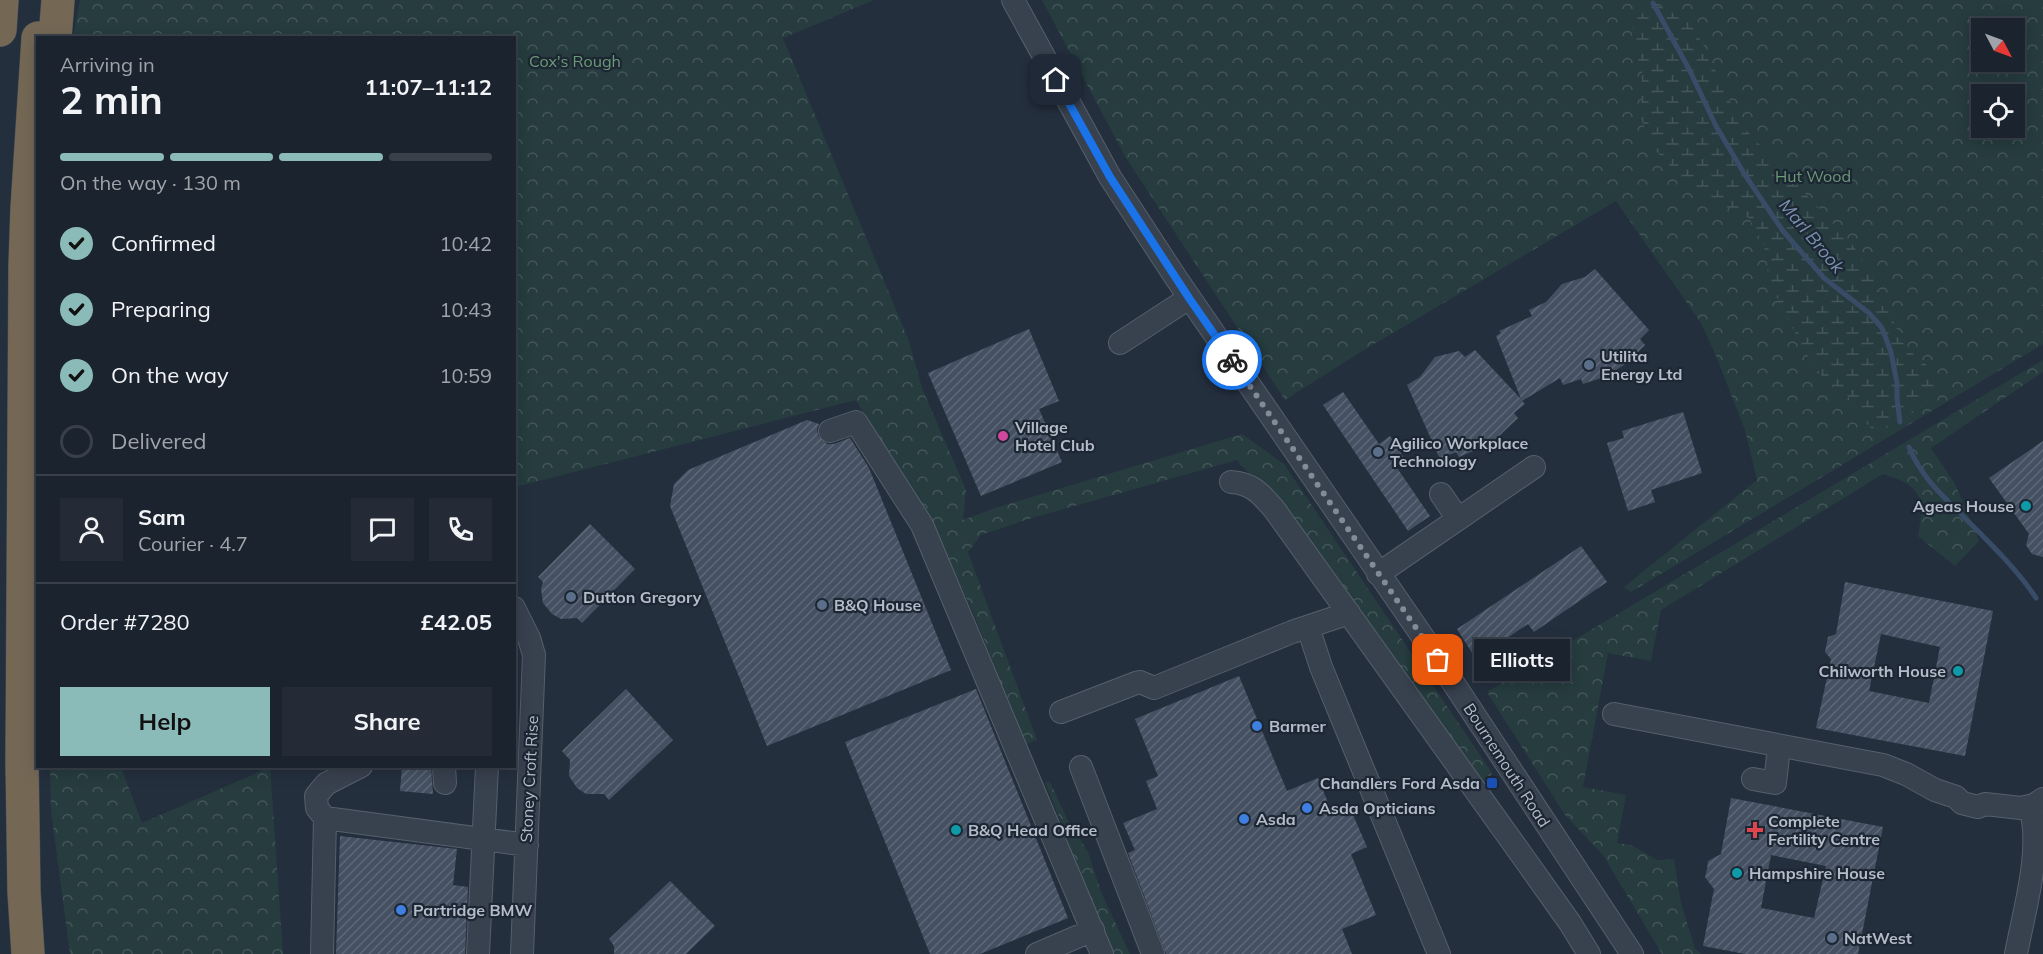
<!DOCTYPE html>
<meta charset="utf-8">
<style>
body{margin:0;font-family:Mulish,sans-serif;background:#242b36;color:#f1f3f6;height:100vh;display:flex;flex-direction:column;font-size:22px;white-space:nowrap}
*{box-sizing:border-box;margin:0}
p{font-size:20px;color:#a0a4aa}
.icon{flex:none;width:33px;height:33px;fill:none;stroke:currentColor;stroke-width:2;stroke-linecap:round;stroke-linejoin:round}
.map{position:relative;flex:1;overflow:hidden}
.sheet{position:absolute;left:36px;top:36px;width:480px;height:732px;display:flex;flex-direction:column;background:#1b232e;border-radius:0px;box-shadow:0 3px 15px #0003,0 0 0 2px #39404a}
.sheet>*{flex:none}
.needle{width:39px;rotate:131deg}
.tools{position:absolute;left:1971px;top:18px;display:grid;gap:12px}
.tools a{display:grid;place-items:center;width:54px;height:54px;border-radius:0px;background:#1b232e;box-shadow:0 3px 15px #0003,0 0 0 2px #39404a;font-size:30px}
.pin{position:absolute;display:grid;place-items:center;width:51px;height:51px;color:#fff;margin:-26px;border-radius:12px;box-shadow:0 3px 9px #0006}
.courier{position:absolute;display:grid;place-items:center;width:60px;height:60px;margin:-30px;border:4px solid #1a73e8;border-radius:50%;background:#fff;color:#222;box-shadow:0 2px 8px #0007}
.bubble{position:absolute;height:42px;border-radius:0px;background:#1b232e;box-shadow:0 3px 15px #0003,0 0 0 2px #39404a;font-size:20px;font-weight:700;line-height:42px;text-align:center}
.overview em{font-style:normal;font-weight:700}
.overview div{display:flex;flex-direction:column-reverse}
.overview{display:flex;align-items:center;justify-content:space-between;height:102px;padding:0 24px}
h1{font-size:39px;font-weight:700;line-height:45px}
.bar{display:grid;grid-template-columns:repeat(4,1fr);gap:9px 6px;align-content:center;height:72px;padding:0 24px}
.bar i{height:8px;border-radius:4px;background:#39404a}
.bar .on{background:#8bbbb9}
.bar p{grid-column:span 4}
.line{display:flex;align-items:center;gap:15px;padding:0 24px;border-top:2px solid #39404a}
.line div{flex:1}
.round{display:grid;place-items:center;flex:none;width:63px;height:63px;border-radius:0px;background:#242b36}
ol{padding:0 24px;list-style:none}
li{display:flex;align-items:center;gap:18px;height:66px}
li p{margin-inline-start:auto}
li .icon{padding:6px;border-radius:50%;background:#8bbbb9;color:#111;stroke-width:4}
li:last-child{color:#a0a4aa}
li i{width:33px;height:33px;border:3px solid #39404a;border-radius:50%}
.button{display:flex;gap:12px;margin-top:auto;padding:12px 24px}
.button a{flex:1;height:69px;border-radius:0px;background:#8bbbb9;color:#111;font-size:24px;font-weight:700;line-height:69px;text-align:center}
.button a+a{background:#242b36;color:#f1f3f6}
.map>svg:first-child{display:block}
</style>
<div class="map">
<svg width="2043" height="954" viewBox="0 0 2043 954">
<defs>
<pattern id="forest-crowns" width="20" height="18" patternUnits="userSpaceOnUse" patternTransform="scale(1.5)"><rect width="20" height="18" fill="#263c3f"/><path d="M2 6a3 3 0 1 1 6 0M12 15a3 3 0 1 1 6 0" fill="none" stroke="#435659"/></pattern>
<pattern id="wetland-marsh" width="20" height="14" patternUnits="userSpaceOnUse" patternTransform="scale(1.5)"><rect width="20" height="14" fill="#263c3f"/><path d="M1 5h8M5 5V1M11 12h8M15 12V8" fill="none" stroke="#435659"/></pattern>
<pattern id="building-hatch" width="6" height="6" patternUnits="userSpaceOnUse" patternTransform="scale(1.5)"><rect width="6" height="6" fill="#455162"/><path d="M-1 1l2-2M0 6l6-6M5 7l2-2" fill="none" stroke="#5d6877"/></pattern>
</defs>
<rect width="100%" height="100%" fill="#242f3e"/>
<path fill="url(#forest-crowns)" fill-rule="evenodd" d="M80,0H874L783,38L909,341L922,388L966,490L963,520L995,508L1242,434L1284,464L1492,773L1486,784L1514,825L1292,523L1237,460L1032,518L981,535L968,552L1037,740L1025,745L975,617L939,538L885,452L856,400L515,487L514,38H73Z
M1042,0H2043V344L1631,592L1624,587L1757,480L1745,430L1716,356L1701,323L1616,201L1359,353L1285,400L1126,158ZM1982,28H2014V62H1982ZM1982,94H2014V128H1982Z
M2043,360V372L1931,448L1955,484L1979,541L1955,566L1918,536C1925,498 1923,486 1883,474L1661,610L1651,661L1608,653L1583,787L1626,795L1617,843L1631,845L1657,860L1674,859L1681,903L1695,949L1701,954H1662L1603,855L1565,815L1487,692Z
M50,767H121L142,823L270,767L283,954H70L51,810Z
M1045,782H1050L1069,823L1088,852L1101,892L1130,954H1111L1080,881L1067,837Z"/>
<path fill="url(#wetland-marsh)" d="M1653,3L1689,21L1704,46L1735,112L1747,131L1852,244L1868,268L1906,348L1929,367L1938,388C1921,411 1900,423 1873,430L1864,421L1848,396L1824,379L1802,347L1778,299L1763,282L1768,268L1764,246L1749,218L1712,200L1685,182L1654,149L1641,119L1642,71L1631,41L1634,21Z"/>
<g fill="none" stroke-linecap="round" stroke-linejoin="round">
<path stroke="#394c67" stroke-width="5" d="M1653,3L1690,71L1716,126L1745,175L1783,231L1824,278L1869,313L1882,328L1891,352L1897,383V399L1900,422
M1909,447C1920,474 1938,492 1959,512C1985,539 2015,566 2036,598"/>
</g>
<path fill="url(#building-hatch)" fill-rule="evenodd" d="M1595,269L1649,330L1640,339L1645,345L1628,362L1607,376L1583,384L1581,379L1563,385L1560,378L1522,401L1525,404L1514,413L1518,418L1498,437L1483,447L1459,457L1456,452L1440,459L1407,385L1420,377L1435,357L1459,351L1465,357L1475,350L1521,399L1496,336L1501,333L1499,331L1532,316L1529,310L1546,302L1562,284L1585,277Z
M1029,329L1059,401L1039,409L1062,462L981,496L928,373Z
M1343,392L1379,444L1390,436L1406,461L1393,462L1430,516L1408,531L1323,405Z
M1683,412L1702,473L1651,490L1655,502L1628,511L1607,443L1624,438L1622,431Z
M807,420L819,424L817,429L818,436L827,444H834L850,438L869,468L951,670L767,746L670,506L674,484L688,470Z
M2043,441V557L2032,554L2026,545L2029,534L1989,478Z
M590,524L635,569L582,623L577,618L561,619L552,614L543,603L541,589L543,582L538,577Z
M1581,546L1607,582L1534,632L1528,624L1476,659L1457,629Z
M1845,582L1993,611L1965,756L1816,728L1831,659L1825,652L1828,637L1836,634ZM1881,634L1940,647L1929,703L1869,691Z
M1239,676L1287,791L1318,778L1333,815L1350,808L1367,847L1351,854L1376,915L1342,929L1352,954H1166L1128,853L1135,850L1123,823L1157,809L1146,781L1158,776L1135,719Z
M626,689L673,740L609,800L604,794H586L577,788L569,776L570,760L562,751Z
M976,689L1068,918L980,954H930L845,742Z
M402,766H431L433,794L400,791Z
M1731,798L1883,827L1858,954H1745L1703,946L1714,889L1705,877L1707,869L1708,861L1721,854ZM1771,855L1826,866L1814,918L1761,908Z
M340,836L457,849L453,885L468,887L465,954H336Z
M670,881L715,926L686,954H614V946L609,939Z"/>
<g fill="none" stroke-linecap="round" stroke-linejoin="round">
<defs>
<path id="minor" d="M1013,0L1110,177L1176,278L1425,640L1632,954
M1120,343L1189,298
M830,431L856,422L922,525L1102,954
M1231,482C1252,483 1261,494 1274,509L1521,854L1570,923L1589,954
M1441,494L1458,519
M1378,574L1534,467
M514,608L529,638L534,655L522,954
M1308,627L1321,667L1439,954
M1061,712L1136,683L1140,682L1154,688L1292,632L1349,613
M1614,714L1883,765L1906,774L1935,790L1956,797L1962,803L1978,807L1985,804L2021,808L2034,805L2043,799
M444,766L445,783
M1081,767L1153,954
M1753,779L1775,783L1779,747
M325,818L527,845
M322,954L325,818L317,808L316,796L326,784L361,766
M478,954L487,766
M1037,954L1093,930
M2016,954C2024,911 2043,848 2030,807"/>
<path id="highway" d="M0,30L2,0
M55,38L58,0
M28,954L24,892L22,762L25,266L27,208L38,38"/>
</defs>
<use href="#minor" stroke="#565f6c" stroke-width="24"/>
<use href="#highway" stroke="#434c59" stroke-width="34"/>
<use href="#minor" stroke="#38414e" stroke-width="22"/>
<use href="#highway" stroke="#746855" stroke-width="33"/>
</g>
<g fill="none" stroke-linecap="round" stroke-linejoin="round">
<path stroke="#828b98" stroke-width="6" stroke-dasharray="0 10.8" d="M1232,360L1438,660"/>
<path stroke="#1a73e8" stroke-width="8" d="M1056,80L1110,177L1189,298L1232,360"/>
</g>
<g fill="#5c6f8a" stroke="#1d2633" stroke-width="2">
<circle cx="1589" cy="365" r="6"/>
<circle cx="1378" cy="452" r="6"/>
<circle cx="571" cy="597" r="6"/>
<circle cx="822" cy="605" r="6"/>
<circle cx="1832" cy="938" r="6"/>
</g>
<circle fill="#d1479c" stroke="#1d2633" stroke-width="2" cx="1003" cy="436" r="6"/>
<g fill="#0f9aa8" stroke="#1d2633" stroke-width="2">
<circle cx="2026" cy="506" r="6"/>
<circle cx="1958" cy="671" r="6"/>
<circle cx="956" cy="830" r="6"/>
<circle cx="1737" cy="873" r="6"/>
</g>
<g fill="#3f7fe0" stroke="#1d2633" stroke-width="2">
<circle cx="1257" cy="726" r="6"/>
<circle cx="1307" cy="808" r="6"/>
<circle cx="1244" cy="819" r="6"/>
<circle cx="401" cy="910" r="6"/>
</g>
<rect fill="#1a4fb4" stroke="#1d2633" stroke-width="2" x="1486" y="777" width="12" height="12" rx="3"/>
<path fill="#e0444e" stroke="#1d2633" stroke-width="2" d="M1752 821h6v6h6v6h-6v6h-6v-6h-6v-6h6z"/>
<g text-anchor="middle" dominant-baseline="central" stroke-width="4.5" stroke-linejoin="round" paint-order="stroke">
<g font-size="16" fill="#6b9a76" stroke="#1d2633">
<text x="575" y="61">Cox's Rough</text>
<text x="1813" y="176">Hut Wood</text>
</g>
<g font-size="16" font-weight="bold" fill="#b4bcc9" stroke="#1d2633" text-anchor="start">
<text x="1601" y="356">Utilita<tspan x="1601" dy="18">Energy Ltd</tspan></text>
<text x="1015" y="427">Village<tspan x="1015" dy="18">Hotel Club</tspan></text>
<text x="1390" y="443">Agilico Workplace<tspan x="1390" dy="18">Technology</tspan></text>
<text x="2014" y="506" text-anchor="end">Ageas House</text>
<text x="583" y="597">Dutton Gregory</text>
<text x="834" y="605">B&amp;Q House</text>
<text x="1946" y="671" text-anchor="end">Chilworth House</text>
<text x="1269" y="726">Barmer</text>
<text x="1480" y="783" text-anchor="end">Chandlers Ford Asda</text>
<text x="1319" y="808">Asda Opticians</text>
<text x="1256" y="819">Asda</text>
<text x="1768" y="821">Complete<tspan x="1768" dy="18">Fertility Centre</tspan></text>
<text x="968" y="830">B&amp;Q Head Office</text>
<text x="1749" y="873">Hampshire House</text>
<text x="413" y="910">Partridge BMW</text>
<text x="1844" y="938">NatWest</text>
</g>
<g font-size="16" fill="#b4bcc9" stroke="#1d2633">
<text transform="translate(1507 765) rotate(57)">Bournemouth Road</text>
<text transform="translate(529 779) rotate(-87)">Stoney Croft Rise</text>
</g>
<g font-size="18" font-style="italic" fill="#7c92b1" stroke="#1d2633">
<text transform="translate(1812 236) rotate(50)">Marl Brook</text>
</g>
</g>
</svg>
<div class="tools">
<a><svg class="needle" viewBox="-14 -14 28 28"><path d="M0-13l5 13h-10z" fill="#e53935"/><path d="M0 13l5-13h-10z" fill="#a0a4aa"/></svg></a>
<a><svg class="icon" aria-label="locate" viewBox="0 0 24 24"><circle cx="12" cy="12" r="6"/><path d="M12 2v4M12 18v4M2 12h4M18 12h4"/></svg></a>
</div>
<div class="pin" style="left:1438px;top:660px;background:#ea580c"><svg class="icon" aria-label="bag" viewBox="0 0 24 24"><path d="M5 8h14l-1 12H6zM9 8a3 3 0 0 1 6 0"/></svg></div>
<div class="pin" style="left:1056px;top:80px;background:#1f2937"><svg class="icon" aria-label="home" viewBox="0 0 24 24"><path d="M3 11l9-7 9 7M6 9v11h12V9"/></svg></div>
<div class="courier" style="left:1232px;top:360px"><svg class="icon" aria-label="bike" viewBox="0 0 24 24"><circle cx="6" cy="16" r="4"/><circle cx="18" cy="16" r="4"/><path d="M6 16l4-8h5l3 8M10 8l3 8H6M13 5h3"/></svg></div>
<div class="bubble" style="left:1474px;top:639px;width:96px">Elliotts</div>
<section class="sheet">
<div class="overview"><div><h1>2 min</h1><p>Arriving in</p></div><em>11:07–11:12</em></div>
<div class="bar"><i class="on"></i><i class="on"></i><i class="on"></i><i></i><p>On the way · 130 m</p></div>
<ol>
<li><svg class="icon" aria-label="check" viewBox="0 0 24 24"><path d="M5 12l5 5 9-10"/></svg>Confirmed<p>10:42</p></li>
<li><svg class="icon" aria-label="check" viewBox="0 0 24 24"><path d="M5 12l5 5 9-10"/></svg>Preparing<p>10:43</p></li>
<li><svg class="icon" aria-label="check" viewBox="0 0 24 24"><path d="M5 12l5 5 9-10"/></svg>On the way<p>10:59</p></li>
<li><i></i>Delivered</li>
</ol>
<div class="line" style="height:108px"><a class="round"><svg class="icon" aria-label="person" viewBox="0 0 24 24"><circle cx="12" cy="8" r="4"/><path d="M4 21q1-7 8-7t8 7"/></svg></a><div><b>Sam</b><p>Courier · 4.7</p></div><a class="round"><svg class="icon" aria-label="chat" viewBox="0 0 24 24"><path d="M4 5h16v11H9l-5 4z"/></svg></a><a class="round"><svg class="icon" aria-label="phone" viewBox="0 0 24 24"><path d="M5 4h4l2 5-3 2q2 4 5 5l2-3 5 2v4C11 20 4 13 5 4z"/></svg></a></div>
<div class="line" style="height:78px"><div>Order #7280</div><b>£42.05</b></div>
<div class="button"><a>Help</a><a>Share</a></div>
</section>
</div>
